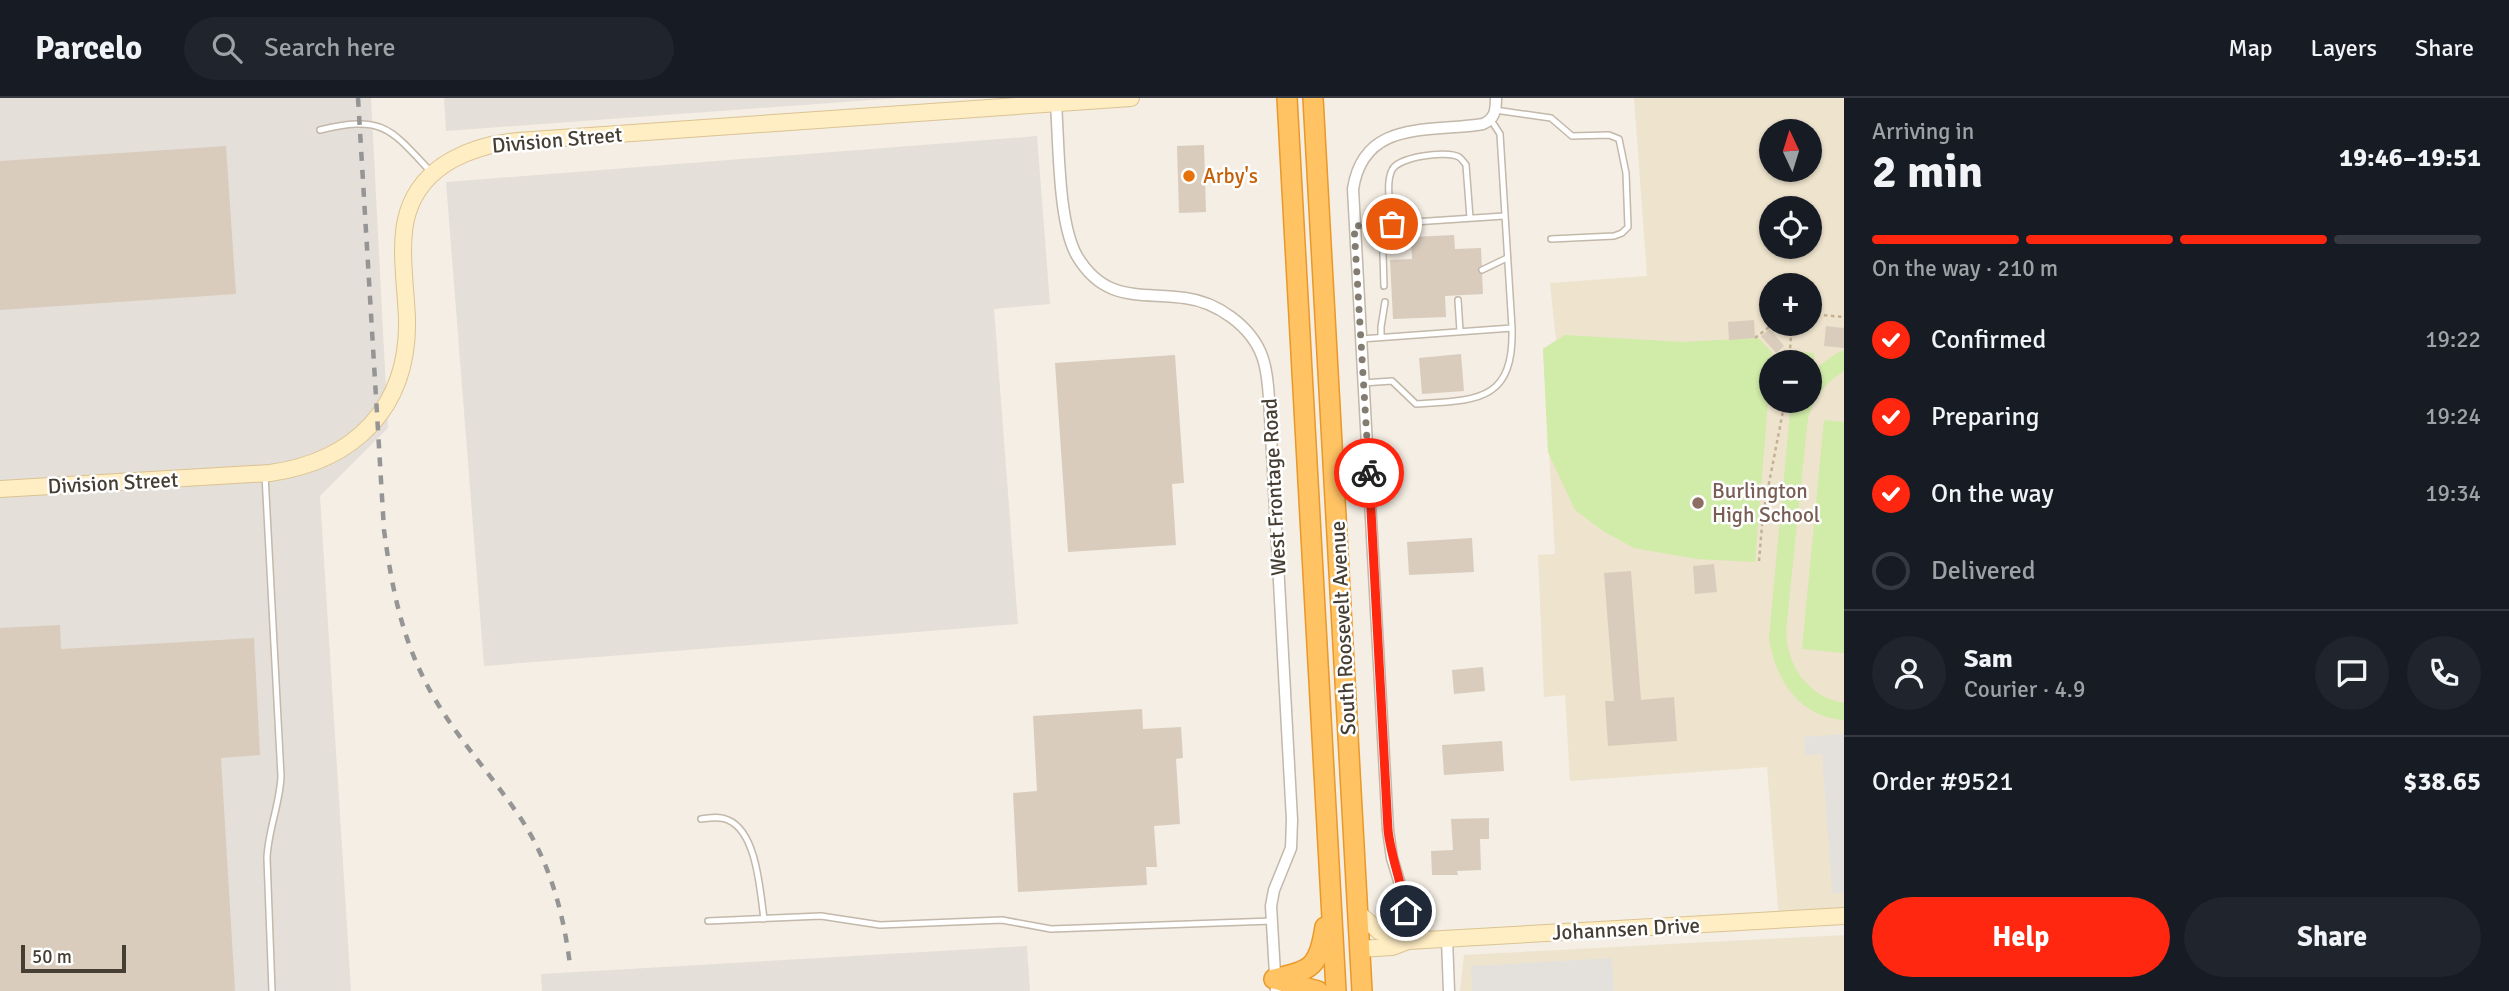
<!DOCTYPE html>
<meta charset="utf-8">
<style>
body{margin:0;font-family:Signika,sans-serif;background:#20242c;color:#f1f3f6;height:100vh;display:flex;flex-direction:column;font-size:26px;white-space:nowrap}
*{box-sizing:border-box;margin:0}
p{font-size:23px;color:#9ea1a6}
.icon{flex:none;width:38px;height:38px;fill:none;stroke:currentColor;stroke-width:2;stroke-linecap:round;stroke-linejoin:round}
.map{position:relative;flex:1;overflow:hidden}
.panel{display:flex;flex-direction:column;background:#171b24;width:665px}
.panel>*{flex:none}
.needle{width:46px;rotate:356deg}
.tools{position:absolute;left:1759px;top:21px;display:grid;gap:14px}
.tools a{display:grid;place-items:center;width:63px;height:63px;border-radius:50%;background:#171b24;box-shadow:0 2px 5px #0004;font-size:35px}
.scale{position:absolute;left:21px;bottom:18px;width:105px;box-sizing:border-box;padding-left:7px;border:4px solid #463e33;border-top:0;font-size:19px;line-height:24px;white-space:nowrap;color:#463e33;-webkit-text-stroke:5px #fff;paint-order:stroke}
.pin{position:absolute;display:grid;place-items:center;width:60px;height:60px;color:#fff;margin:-30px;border:4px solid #fff;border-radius:50%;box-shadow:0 2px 7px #0007}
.courier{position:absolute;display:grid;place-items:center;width:70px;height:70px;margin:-35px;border:5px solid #ff2710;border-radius:50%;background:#fff;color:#222;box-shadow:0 2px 9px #0007}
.head em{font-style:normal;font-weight:700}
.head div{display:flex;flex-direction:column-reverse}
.head{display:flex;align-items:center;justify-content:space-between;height:119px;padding:0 28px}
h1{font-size:46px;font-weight:700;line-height:52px}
.bar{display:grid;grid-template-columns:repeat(4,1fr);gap:10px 7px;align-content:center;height:84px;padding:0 28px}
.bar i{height:9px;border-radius:5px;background:#363941}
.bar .active{background:#ff2710}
.bar p{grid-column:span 4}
.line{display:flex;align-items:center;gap:18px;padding:0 28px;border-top:2px solid #363941}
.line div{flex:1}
.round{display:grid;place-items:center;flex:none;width:74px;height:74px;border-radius:37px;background:#20242c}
ol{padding:0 28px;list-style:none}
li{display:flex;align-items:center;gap:21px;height:77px}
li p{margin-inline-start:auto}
li .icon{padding:7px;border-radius:50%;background:#ff2710;color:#fff;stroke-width:4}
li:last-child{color:#9ea1a6}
li i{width:38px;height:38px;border:4px solid #363941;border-radius:50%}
.action{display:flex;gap:14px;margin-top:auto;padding:14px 28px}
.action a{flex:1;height:80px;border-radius:42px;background:#ff2710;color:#fff;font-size:28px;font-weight:700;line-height:80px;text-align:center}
.action a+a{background:#20242c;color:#f1f3f6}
header{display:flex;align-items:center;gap:42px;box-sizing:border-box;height:98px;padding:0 35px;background:#171b24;border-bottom:2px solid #363941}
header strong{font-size:33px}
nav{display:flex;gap:38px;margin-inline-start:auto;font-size:24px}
.search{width:490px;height:63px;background:#20242c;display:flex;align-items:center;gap:18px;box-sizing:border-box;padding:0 24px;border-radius:38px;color:#9ea1a6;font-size:26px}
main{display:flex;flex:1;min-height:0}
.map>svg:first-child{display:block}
</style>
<header>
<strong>Parcelo</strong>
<div class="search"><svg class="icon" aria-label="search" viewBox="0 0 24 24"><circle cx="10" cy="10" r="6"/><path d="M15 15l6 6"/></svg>Search here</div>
<nav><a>Map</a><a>Layers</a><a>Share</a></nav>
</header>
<main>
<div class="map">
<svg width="1844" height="893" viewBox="0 0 1844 893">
<rect width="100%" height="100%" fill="#f4eee4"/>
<path fill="#e5dfd9" d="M0,0H371L388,330L320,398L351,893H0Z
M444,0H899L446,33Z
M1037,38L1050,206L994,211L1018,526L484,568L446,84Z
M1027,848L1030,893H542L541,876Z"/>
<path fill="#eee3cd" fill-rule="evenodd" d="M1634,0H1844V818L1779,823L1767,669L1570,683L1565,597L1544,599L1538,457L1555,456L1543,251L1556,242L1550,185L1647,178ZM1771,33H1810V72H1771ZM1771,110H1810V149H1771ZM1771,187H1810V226H1771ZM1771,264H1810V303H1771Z
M1844,837V893H1460L1464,857Z"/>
<path fill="#d1eba9" d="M1565,237L1682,244L1758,240L1772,254L1755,464L1697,461L1634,450L1603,433L1575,412L1548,354L1543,251Z
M1844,252V273C1825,285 1815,299 1808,320L1786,533C1787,568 1808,599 1844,605V622C1799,619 1775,581 1769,540L1791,303H1810V264H1794L1795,253L1814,255L1815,271L1837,255Z
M1824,322L1844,324V555L1802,551Z"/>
<path fill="#e4e1dd" d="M1844,636V795H1832L1822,656L1805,657L1804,639Z
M1612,860L1614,893H1472L1471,868Z"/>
<path fill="#d9ccbc" d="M1204,47L1206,114L1179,115L1177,48Z
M226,48L236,196L0,212V63Z
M1454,137L1455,151L1481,150L1483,196L1445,198L1446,219L1393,221L1390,162L1412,161L1411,139Z
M1754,222L1755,240L1729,242L1728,224Z
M1826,228L1844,230V250L1824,248Z
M1770,231L1784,248L1776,255L1761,238Z
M1461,256L1464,293L1422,296L1419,260Z
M1175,257L1184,385L1172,386L1176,447L1068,454L1055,265Z
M1472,440L1474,474L1409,477L1407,444Z
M1714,466L1717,494L1695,496L1693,468Z
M1631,473L1641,602L1674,599L1677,643L1608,648L1605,603H1614L1604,475Z
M60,527L61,551L254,540L260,657L221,660L235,893H0V530Z
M1483,569L1485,593L1454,596L1452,572Z
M1142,611L1143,631L1181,629L1183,660L1176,661L1180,726L1154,728L1157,769H1146L1147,787L1018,794L1013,695L1037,693L1033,618Z
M1502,643L1504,673L1444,677L1442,647Z
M1489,720V741H1480L1481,772L1457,773L1458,777H1432L1431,753L1453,752L1451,721Z"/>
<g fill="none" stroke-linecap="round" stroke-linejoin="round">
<defs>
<path id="lane" d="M1495,12L1551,20L1572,38L1609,37L1619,41L1626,75L1628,129L1622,135L1614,138L1551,141
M320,32C383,17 390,30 431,74
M1382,126L1384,188
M1392,126C1391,110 1385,86 1392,72C1398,59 1446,52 1459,59C1462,61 1463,63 1466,67L1470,120
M1354,128L1504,118
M1482,172L1507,160
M1458,202L1460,233
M1381,239V229L1385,204
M1361,241L1512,230L1500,36L1491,22
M1363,285L1392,283L1416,306C1476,302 1514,305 1512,230
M265,377L281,678C280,706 268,732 267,760L272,893
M701,721C710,720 720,718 728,722C757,734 760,793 764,821
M708,823L821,818L880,827L1002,822L1051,831L1272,823"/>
<path id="street" d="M1056,6C1059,46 1058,125 1077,158C1105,205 1140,194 1185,200C1217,204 1251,228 1262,258C1267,271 1268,286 1269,300L1292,722L1291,750L1274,792L1271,808L1276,893
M1447,841L1449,893
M1408,843L1403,796L1392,760L1388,732L1353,91C1364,20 1431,35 1483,26C1495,21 1496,12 1496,0"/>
<path id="secondary" d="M0,391L270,375C355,363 409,309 407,221C406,189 398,144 408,114C423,66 473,47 518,43L1131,0
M1358,815L1380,834L1408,843L1844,818
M1360,851L1392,849L1408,843"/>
<path id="highway" d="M1287,0L1336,893
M1313,0L1362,893
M1274,881C1312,872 1319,869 1325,829
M1278,882L1318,893"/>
</defs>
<use href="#lane" stroke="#c3b8a9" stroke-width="8"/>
<use href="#street" stroke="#c3b8a9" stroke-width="13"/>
<use href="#secondary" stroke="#dbc392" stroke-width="18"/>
<use href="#highway" stroke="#ea9828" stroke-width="22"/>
<path stroke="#c3b196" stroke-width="2.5" stroke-dasharray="3.5 3.5" stroke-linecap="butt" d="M1810,216L1844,219
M1755,240L1773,226
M1789,264L1792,226
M1759,463L1763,416L1785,303"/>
<use href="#lane" stroke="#fff" stroke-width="5"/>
<use href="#street" stroke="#fff" stroke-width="10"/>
<use href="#secondary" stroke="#ffedc3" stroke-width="16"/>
<use href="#highway" stroke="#ffc364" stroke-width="19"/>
<path stroke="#959595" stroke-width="4.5" stroke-dasharray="9 9" stroke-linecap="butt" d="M358,0L384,432C391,484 400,533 424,581C447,628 485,669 515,712C548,758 563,811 570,867"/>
</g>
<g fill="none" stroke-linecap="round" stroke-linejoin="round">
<path stroke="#837c71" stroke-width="7" stroke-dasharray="0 12.6" d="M1369,375L1354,128L1392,126"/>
<path stroke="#ff2710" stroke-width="9" d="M1369,375L1388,732C1391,760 1402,785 1406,813"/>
</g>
<circle fill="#e8710a" stroke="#fff" stroke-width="2.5" cx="1189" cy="78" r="7"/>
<circle fill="#8d6e63" stroke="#fff" stroke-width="2.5" cx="1698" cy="405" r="7"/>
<g text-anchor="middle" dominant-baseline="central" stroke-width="5" stroke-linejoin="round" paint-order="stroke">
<g font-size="21" fill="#463e33" stroke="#fff">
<text transform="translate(557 42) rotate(-5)">Division Street</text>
<text transform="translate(113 385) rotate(-3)">Division Street</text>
<text transform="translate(1274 389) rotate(-93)">West Frontage Road</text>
<text transform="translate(1343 530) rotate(-93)">South Roosevelt Avenue</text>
<text transform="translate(1626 831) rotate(-3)">Johannsen Drive</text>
</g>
<g font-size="21" fill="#c56008" stroke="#fff" text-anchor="start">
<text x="1203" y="78">Arby's</text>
</g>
<g font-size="21" fill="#785e54" stroke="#fff" text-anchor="start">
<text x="1712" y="393">Burlington<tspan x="1712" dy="24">High School</tspan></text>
</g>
</g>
</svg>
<div class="tools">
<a><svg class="needle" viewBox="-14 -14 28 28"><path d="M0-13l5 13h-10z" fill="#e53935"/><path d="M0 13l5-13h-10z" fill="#9ea1a6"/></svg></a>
<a><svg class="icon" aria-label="locate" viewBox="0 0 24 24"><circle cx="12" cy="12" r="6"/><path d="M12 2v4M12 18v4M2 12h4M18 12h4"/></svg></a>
<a>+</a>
<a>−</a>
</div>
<div class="scale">50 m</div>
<div class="pin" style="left:1392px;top:126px;background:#ea580c"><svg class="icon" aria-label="bag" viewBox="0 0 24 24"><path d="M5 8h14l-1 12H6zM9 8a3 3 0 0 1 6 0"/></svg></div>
<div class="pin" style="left:1406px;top:813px;background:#1f2937"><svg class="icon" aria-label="home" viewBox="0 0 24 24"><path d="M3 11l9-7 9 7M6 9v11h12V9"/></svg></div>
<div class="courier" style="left:1369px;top:375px"><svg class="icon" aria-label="bike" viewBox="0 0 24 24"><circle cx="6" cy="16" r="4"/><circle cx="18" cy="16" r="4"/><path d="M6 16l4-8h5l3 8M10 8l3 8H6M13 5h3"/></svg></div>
</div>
<section class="panel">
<div class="head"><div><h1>2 min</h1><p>Arriving in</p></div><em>19:46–19:51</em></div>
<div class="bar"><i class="active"></i><i class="active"></i><i class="active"></i><i></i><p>On the way · 210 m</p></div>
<ol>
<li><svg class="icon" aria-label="check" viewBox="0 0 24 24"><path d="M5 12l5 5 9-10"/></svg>Confirmed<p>19:22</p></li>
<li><svg class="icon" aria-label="check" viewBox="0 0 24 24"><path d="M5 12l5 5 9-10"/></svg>Preparing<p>19:24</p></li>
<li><svg class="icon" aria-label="check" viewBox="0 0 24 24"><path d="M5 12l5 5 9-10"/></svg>On the way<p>19:34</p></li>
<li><i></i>Delivered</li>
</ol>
<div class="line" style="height:126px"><a class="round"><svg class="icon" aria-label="person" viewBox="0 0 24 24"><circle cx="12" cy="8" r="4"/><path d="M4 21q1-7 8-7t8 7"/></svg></a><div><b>Sam</b><p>Courier · 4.9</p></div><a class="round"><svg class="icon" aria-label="chat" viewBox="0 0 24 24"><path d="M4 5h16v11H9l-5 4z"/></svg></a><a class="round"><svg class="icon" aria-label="phone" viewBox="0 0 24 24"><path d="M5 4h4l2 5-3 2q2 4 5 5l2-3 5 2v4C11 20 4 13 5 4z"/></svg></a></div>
<div class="line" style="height:91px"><div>Order #9521</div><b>$38.65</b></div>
<div class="action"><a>Help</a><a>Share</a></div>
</section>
</main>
